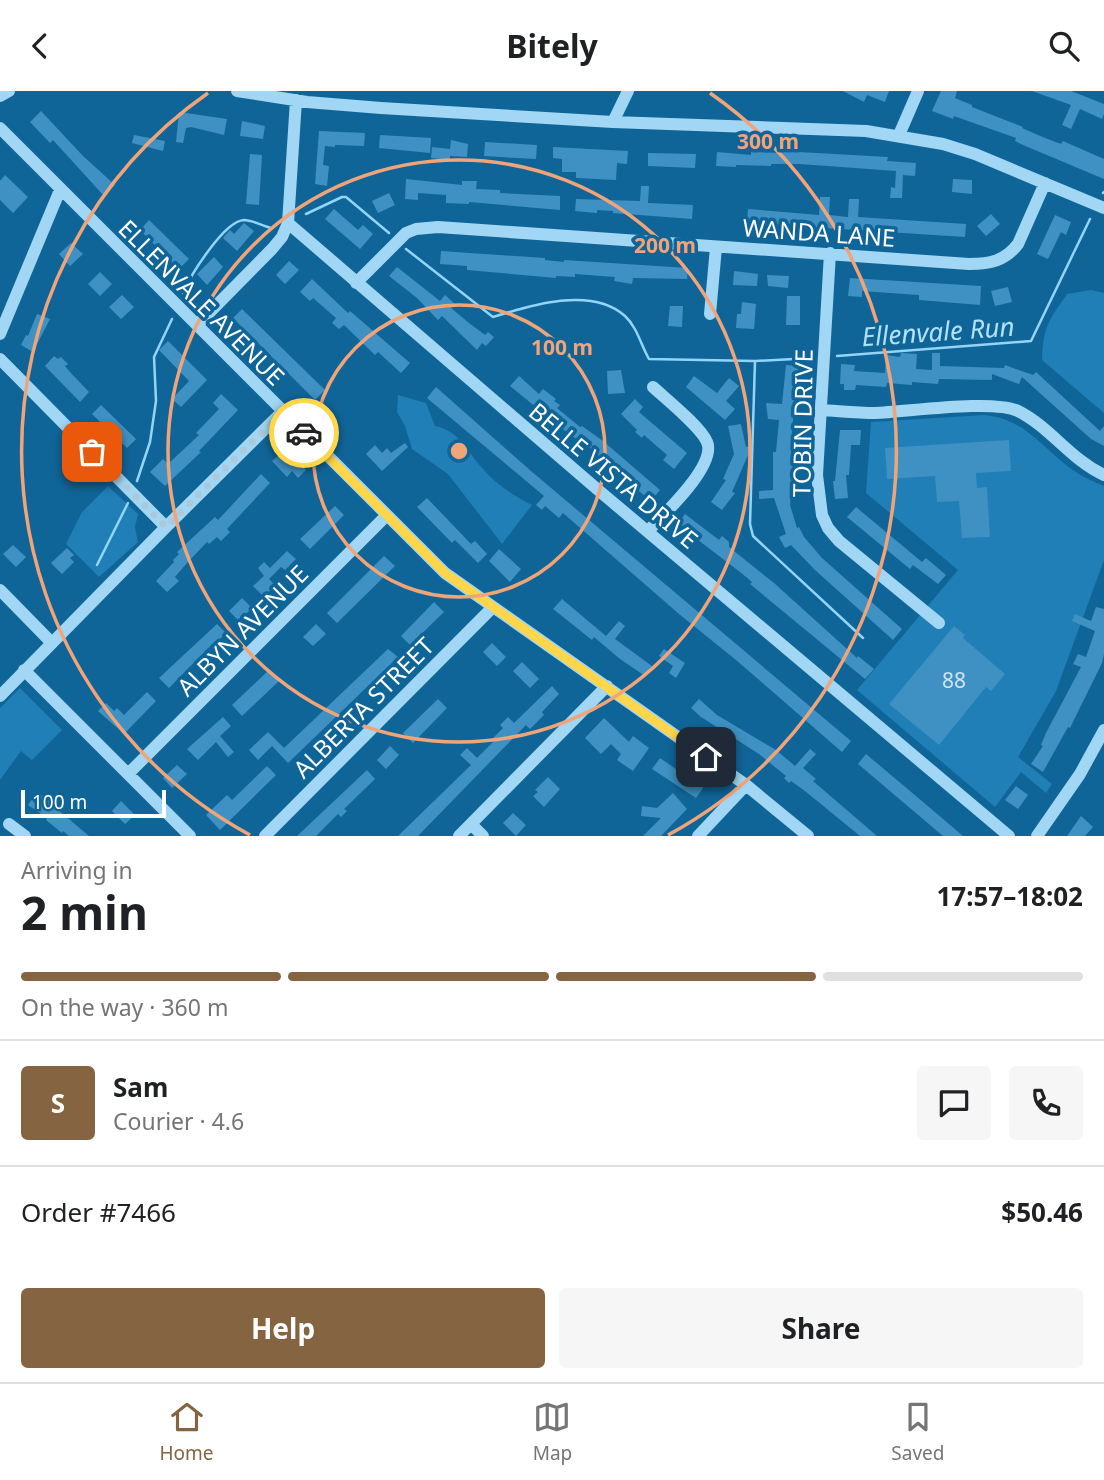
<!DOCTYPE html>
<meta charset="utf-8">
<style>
body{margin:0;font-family:"Noto Sans",sans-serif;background:#f6f6f6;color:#202124;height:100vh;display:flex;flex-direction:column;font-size:26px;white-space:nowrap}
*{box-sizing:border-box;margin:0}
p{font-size:23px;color:#757577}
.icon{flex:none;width:38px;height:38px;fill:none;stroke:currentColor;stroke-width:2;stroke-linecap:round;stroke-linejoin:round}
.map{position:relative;height:745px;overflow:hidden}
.details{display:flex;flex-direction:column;background:#fff;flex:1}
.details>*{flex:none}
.scale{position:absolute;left:21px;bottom:18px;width:145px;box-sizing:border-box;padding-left:7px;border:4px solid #fff;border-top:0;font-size:19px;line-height:24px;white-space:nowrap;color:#fff;-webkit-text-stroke:5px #106598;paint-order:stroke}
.pin{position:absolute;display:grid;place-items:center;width:60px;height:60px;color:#fff;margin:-30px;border-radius:14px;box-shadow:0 4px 10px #0006}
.courier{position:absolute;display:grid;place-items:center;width:70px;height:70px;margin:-35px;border:5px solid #ffd54a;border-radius:50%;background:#fff;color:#222;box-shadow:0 2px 9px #0007}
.overview em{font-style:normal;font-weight:700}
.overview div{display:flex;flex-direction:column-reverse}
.overview{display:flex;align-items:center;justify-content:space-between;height:119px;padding:0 21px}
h1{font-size:46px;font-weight:700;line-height:52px}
.bar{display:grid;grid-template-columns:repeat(4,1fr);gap:10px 7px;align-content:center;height:84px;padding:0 21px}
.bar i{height:9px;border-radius:5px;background:#e0e0e0}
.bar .on{background:#846441}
.bar p{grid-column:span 4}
.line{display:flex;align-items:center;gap:18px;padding:0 21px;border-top:2px solid #e0e0e0}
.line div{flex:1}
.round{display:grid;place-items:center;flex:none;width:74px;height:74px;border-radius:7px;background:#f6f6f6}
.primary-button{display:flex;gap:14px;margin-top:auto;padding:14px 21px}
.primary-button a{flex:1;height:80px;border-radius:7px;background:#846441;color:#fff;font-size:28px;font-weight:700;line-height:80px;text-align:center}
.primary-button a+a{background:#f6f6f6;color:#202124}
header{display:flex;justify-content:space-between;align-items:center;height:91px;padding:0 21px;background:#fff;font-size:32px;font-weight:700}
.dock{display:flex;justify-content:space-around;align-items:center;height:98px;border-top:2px solid #e0e0e0;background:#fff;font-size:19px;color:#757577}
.dock a{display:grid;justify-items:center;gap:4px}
.dock .on{color:#846441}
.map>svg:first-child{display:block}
</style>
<header><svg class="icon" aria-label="back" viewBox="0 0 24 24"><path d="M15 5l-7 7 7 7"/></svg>Bitely<svg class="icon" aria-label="search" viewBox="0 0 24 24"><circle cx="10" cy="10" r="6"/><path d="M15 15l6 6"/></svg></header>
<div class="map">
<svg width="1104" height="745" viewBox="0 0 1104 745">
<rect width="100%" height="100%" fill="#106598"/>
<path fill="#1f7fb6" d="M1091,199L1104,202V322L1042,269C1043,236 1049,229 1067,203Z
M398,304L426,312L435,335C460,340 467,361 483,378C497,394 513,404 532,414L502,453L448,383L412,358L405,335L397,321Z
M984,324C1025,328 1040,355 1070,377C1081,385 1092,390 1104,395V469L1056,600L1018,666L1052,693L1046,702L1021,681L995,716L857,599L958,479L866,402L871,331Z
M108,395L138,423L135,436L138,451L99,486L66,453L82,421Z
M20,597L62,639L32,669L21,660L0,689V617Z"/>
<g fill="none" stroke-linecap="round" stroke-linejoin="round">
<path stroke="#93d4f8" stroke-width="2.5" d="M1103,102L1104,101
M306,123L342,106H346L389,142
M406,158L493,226C531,214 592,195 625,225C637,236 641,254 649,268L755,270L812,267
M183,202C190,185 224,130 244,129C252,129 263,135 271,137
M837,265L1031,250L1090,128
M755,270L750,433L753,445L863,547
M137,390L150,351L156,310L154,266L172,228
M97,474L128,412"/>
</g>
<path fill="#3e91c2" d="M843,0H889L885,11L867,4L864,11Z
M941,0H957L955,7L972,14V16L1023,36L1022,37L1045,47L1061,53L1063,50L1104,68V88L1023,54L1015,50L1016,47L954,25L953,28L932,20Z
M1032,0H1071L1104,13V23L1102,28L1080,18L1071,38L1062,34L1071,14Z
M41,20L83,65L115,94L104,105L53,49L50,52L30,31Z
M179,21L227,28L224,44L191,36L186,37L183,52L176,51Z
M242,30L265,35L263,48L240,45Z
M319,40L365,42L364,55L335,54V56L325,55L323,74L329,75L327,95L315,93Z
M134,44L165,50L163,60L132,52Z
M380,44L431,47L430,62L379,57Z
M451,49L468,53L467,66L450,65V69L431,67L432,56L450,58Z
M485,51L537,54L536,68L484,65Z
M553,56L628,60L627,73L617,72L616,89L576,87V81H562V68L553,67Z
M781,60L888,66L887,70L916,72L915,85L903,84L902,107H890L891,96L895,97L896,80L800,73H771V75L736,74V76L716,75L717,61L751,64V61L781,62Z
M648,62L696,63L695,77L648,75Z
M250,63L262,64L259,114L246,113Z
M5,84L28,106L13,122L0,109V90Z
M406,88L462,94V90H477L476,98L500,99V102L560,105V119L469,111V113L446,112V104L418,102V109L405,108Z
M953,88L972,89V103L952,101Z
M641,95H649L648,112L693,114L692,128L613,122V120L597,119V122L575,120L576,108L640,110Z
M389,102L395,114L378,122L372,110Z
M820,106H830L829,124L848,126L849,108H859L858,126L966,133L965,146L747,132L748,118L819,124Z
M334,118L358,139L363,134L373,143L360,158L325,128Z
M991,123L1000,133L986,145L977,135Z
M1055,124L1071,131L1066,144L1061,141L1048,168L1037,163Z
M149,129L189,168L181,176L177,172L175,175L140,139Z
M244,132L254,140L237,160L223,147L230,139L234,143Z
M71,152L83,163L70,175L59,163Z
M441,160L545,167V169L564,171V169L688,177L687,188L633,187L632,193L614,190L615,186L575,183V186L556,185V187L467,179V175L440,173Z
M214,166L223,176L207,194L197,183Z
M289,170L299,179L285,193L276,184Z
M397,176L440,210L445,204L455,213L451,217L469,232L485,244L488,241L494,246L486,255L482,252L477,259L442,225L438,229L417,207L389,185Z
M734,180L758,183L757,195L733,194Z
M100,181L112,193L100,205L88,193Z
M767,184L789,185L788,197L768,195Z
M850,187L981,195L980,214L919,209V204L904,203L862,200V206L848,205Z
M312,188L348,222L350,220L410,272L401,282L378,261L375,264L344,234L339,238L332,232L336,227L313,207L310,210L300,201Z
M1008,196L1012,211L995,215L991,200Z
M122,204L134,216L121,228L109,216Z
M787,205H800V234H786Z
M742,211L756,213L754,238L736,237L737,223H741Z
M670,215H683L682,236L668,235Z
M242,218L325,299L315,309L233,227Z
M37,223L50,228L33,261L21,254L26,244L28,245Z
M168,250L207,289L181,316L172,308L189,290L159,259Z
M901,262L917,263L916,278L932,279V262H940V275L1004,277L1005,274L1033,284L1036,281L1100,340L1104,335V355L1091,348L1022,286L1019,293L992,283V289L939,288L938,293L912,291V294L887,292L886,296L856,294L855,299H844V293H840L841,273L855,274L854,280L885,282L886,264L900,266Z
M54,265L58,268L61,266L68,273L65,275L69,280L89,301L80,311L45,275Z
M786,274L799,275L792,338L791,362H794L790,414L797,437L799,436L804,446L822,467L902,538L893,549L815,479L791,454L785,457L779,446L786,443L774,407L759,408V400L773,399V361H776L779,329L768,328L766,312L782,313Z
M621,279L625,302L608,303L607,280Z
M519,285L539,303L543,298L556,308L554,310L560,314L557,317L580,336L582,335L603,350L660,399L651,410L629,392L628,393L590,357L569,343L510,295Z
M694,285L717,302L729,287L739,295L726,310L735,318L725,329L686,296Z
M436,296L531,380L851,650L842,661L736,569L679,523L563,422L559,427L545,415L542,419L536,414L544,405L427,307Z
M221,303L238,319L199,360L201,361L165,395L150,381L163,368L168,373L199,344L196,342L219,318L213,312Z
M635,308L643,316L639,321L687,362L674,378L663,369L667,364L644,344L642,347L635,341L637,339L621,323Z
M101,314L136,348L127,357L92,323Z
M741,333L746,356L750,355L751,363L748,364L732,401L735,402L722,419L711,411L726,389L723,388L734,363L728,335Z
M840,339H861L860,354H851L849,384H846L848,407L835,408L833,390H835Z
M1009,349L1011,380L976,382L977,397L987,396L990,446L962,447L959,410L937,411L935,385L887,388L885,357Z
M405,352L408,356L382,380L366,363L375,354L382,362L387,357L391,362Z
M282,361L296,375L299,372L306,379L298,387L292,380L287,386L272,370Z
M261,383L270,392L227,438L230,441L221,450L217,446L209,453L207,451L187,472L175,486L179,490L167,501L156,490L174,471L173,469L179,463L177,461L215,426L218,429Z
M427,407L471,453L475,450L487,463L478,472L455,449L452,452L417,416Z
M335,415L344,424L310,458L300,448Z
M856,416L922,471L926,467L946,484L938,493L913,474L910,478L847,426Z
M685,423L719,449L722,445L729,451V456L774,492L857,567L858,565L874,578L865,588L750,493L752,491L740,481L677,433Z
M13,454L26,466L16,476L3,463Z
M67,457L74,464L70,467L74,471L62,483L51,472Z
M499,458L521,478L510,491L489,470Z
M287,460L296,468L285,479L281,476L269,488L275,494L264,506L253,495L264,485L258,477L264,471L270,477Z
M384,465L395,475L337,532L327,522Z
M242,507L252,517L239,530L229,520Z
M562,508L606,545L619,530L625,535L615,548L652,575L645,585L620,568L594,546L592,549L553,518Z
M434,511L444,521L410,554L401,545Z
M1096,516L1104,518V563L1102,572L1070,637L1068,636L1043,681L1031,673L1043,655L1041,654L1046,642L1081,576L1073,573L1078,563L1086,566L1095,540L1072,530L1075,523L1091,530Z
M217,533L226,542L213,555L212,553L169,597L159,587Z
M316,533L326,543L313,555L303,546Z
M954,535L965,544L963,547L1005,583L991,600L986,596L939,654L889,613Z
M492,552L506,566L497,575L483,561Z
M388,558L398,566L288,672L272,655L258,669L249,659L268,641L284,657Z
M664,558L685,572L676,587L669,582L673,575L659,565Z
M522,571L539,588L530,597L513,580Z
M269,579L279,590L242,625L232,614Z
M552,595L559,603L542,621L544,624L530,638L526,634L418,745H398L471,674L460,664L467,657L477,667L494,650L492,648L503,637L500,634L508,626L514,632Z
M147,601L156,610L124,643L98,620L106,612L114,620L117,617L124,624Z
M438,608L447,617L413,652L403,642Z
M699,608L717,624L776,659L795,675L810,658L816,663L803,677L816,688L813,690L877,745H860L805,700L791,690L789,692L784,687L786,685L759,663L701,626L691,617Z
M223,626L231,635L220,645L234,661L228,666L216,651L198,669L187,658Z
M604,627L629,651L633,645L649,657L633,680L617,669L621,663L611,653L601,663L585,647Z
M390,655L399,664L386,678L377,669Z
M866,663L929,716L963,745H943L858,673Z
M660,667L703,697L696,707L652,678Z
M177,674L187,683L172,697L163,687Z
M267,675L276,684L220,739L206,724L227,704L232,709Z
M367,679L375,688L344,718L347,720L341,726L338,723L316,745H297Z
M548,686L560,698L544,716L533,705L538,701L535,699Z
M1016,695L1028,704L1018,718L1005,709Z
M673,702L687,718L661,745H643L661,727L641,725L642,715L657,717Z
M36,703L54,707L50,712L89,745H69L63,740L62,742L46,729L47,727L28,714Z
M121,710L135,724L125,733L112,720Z
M513,722L526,734L516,745L503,732Z
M1081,725L1093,736L1085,745H1067Z"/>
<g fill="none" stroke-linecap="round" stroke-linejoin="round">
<path stroke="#a1d6f4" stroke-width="12" d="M237,0L307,11L381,17L613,31L866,40L943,53L975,63L1104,117
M0,5L9,0
M613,31L628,0
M0,37L445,482L746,694L808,745
M899,44L918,0
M288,132L597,398L1009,745
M830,162L817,384L822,424L828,437L839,450L939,532
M356,192L406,142L416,138L438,136L969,173C990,173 1005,170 1018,153L1045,92
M710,223L716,156
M197,234L272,158L282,146L288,132L296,9
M0,243L60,99
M0,268L166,436
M821,319C839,320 857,322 875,322C907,321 993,308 1018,320C1050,336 1071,369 1104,384
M648,440C664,423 717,374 707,351C701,336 666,308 653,296
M0,499L51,551
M24,579L190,745
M0,605L166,436L282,321
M128,683L386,425
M9,733L25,745
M471,733L483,745
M265,745L492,517
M459,745L607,595
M698,745L746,694
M1037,745L1080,683L1104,639"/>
</g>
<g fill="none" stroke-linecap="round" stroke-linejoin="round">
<path stroke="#abc9db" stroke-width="7" stroke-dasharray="0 12.6" d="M92,361L166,436L282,321L304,342"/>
<path stroke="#ffd54a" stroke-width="9" d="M304,342L445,482L706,666"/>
</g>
<g fill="none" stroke="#f2a479" stroke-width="3.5">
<circle cx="459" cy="360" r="146"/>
<circle cx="459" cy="360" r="291"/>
<path d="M250 744A437 437 0 0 1 208 2M710 2A437 437 0 0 1 668 744"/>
</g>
<g text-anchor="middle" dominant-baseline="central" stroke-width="7" stroke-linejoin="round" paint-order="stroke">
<g font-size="21" fill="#cfe4f0">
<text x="954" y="589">88</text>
</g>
<g font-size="24" fill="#fff" stroke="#106598">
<text transform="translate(819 141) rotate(4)">WANDA LANE</text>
<text transform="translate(202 211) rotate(45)">ELLENVALE AVENUE</text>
<text transform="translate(802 332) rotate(-89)">TOBIN DRIVE</text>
<text transform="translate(614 384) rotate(40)">BELLE VISTA DRIVE</text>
<text transform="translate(242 539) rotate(-45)">ALBYN AVENUE</text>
<text transform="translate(363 616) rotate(-45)">ALBERTA STREET</text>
</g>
<g font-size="26" font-style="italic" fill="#b1e1fb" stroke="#106598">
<text transform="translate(938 240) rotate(-4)">Ellenvale Run</text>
</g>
</g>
<circle cx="459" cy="360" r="10" fill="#f2a479" stroke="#106598" stroke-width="3.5"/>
<g font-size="21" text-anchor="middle" font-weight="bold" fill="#f2a479" stroke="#106598" stroke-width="7" stroke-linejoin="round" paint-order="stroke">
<text x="768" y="58">300 m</text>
<text x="665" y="162">200 m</text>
<text x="562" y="264">100 m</text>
</g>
</svg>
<div class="scale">100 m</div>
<div class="pin" style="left:92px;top:361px;background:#ea580c"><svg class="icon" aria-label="bag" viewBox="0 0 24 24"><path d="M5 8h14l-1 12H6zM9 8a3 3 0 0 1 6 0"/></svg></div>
<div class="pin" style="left:706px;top:666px;background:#1f2937"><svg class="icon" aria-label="home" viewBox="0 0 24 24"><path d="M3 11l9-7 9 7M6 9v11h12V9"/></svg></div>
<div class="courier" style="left:304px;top:342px"><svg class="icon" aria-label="car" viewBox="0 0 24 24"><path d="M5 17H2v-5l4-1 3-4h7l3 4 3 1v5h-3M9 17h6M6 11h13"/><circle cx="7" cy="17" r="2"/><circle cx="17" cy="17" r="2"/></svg></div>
</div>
<section class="details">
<div class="overview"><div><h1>2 min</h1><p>Arriving in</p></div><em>17:57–18:02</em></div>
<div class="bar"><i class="on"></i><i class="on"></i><i class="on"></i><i></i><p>On the way · 360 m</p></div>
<div class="line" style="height:126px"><b class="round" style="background:#846441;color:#fff">S</b><div><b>Sam</b><p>Courier · 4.6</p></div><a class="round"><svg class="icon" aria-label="chat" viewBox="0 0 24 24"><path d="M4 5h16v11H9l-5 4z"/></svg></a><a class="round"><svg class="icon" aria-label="phone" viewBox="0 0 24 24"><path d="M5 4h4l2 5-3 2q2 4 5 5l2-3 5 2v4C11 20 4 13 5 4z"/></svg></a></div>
<div class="line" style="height:91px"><div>Order #7466</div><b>$50.46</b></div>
<div class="primary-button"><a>Help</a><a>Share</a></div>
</section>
<nav class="dock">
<a class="on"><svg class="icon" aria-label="home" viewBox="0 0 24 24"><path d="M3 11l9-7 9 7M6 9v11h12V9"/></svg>Home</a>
<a><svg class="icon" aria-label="map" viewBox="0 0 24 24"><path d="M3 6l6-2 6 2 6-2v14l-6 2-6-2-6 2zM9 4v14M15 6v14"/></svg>Map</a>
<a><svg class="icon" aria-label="saved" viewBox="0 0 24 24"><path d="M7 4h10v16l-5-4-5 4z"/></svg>Saved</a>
</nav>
